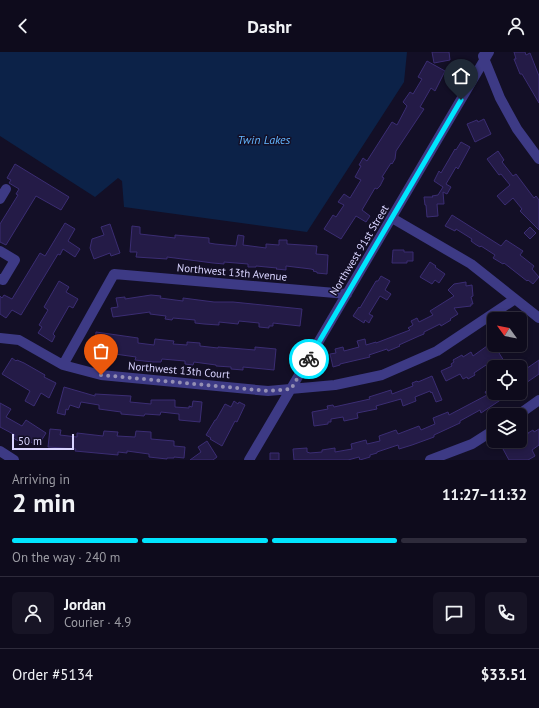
<!DOCTYPE html>
<meta charset="utf-8">
<style>
body{margin:0;font-family:"PT Sans",sans-serif;background:#171425;color:#f1f3f6;height:100vh;display:flex;flex-direction:column;font-size:15px;white-space:nowrap}
*{box-sizing:border-box;margin:0}
p{font-size:13px;color:#9b9ba3}
.icon{flex:none;width:22px;height:22px;fill:none;stroke:currentColor;stroke-width:2;stroke-linecap:round;stroke-linejoin:round}
.map{position:relative;height:408px;overflow:hidden}
.panel{display:flex;flex-direction:column;background:#0e0b1c;flex:1}
.panel>*{flex:none}
.needle{width:26px;rotate:303deg}
.controls{position:absolute;left:487px;top:260px;display:grid;gap:8px}
.controls a{display:grid;place-items:center;width:40px;height:40px;border-radius:6px;background:#0e0b1c;box-shadow:0 2px 6px #0003,0 0 0 1px #2e2b3b;font-size:20px}
.scale{position:absolute;left:12px;bottom:10px;width:62px;box-sizing:border-box;padding-left:4px;border:2px solid #d9d4ff;border-top:0;font-size:11px;line-height:14px;white-space:nowrap;color:#d9d4ff;-webkit-text-stroke:3px #130f26;paint-order:stroke}
.pin{position:absolute;display:grid;place-items:center;width:34px;height:34px;color:#fff;margin:-41px -17px;border-radius:50% 50% 50% 0;rotate:-45deg;box-shadow:0 0 4px #0007}
.pin .icon{rotate:45deg}
.courier{position:absolute;display:grid;place-items:center;width:40px;height:40px;margin:-20px;border:3px solid #00e5ff;border-radius:50%;background:#fff;color:#222;box-shadow:0 1px 5px #0007}
.summary em{font-style:normal;font-weight:700}
.summary div{display:flex;flex-direction:column-reverse}
.summary{display:flex;align-items:center;justify-content:space-between;height:68px;padding:0 12px}
h1{font-size:26px;font-weight:700;line-height:30px}
.bar{display:grid;grid-template-columns:repeat(4,1fr);gap:6px 4px;align-content:center;height:48px;padding:0 12px}
.bar i{height:5px;border-radius:3px;background:#2e2b3b}
.bar .selected{background:#00e5ff}
.bar p{grid-column:span 4}
.line{display:flex;align-items:center;gap:10px;padding:0 12px;border-top:1px solid #2e2b3b}
.line div{flex:1}
.round{display:grid;place-items:center;flex:none;width:42px;height:42px;border-radius:6px;background:#171425}
header{display:flex;justify-content:space-between;align-items:center;height:52px;padding:0 12px;background:#0e0b1c;font-size:18px;font-weight:700}
.map>svg:first-child{display:block}
</style>
<header><svg class="icon" aria-label="back" viewBox="0 0 24 24"><path d="M15 5l-7 7 7 7"/></svg>Dashr<svg class="icon" aria-label="person" viewBox="0 0 24 24"><circle cx="12" cy="8" r="4"/><path d="M4 21q1-7 8-7t8 7"/></svg></header>
<div class="map">
<svg width="539" height="408" viewBox="0 0 539 408">
<rect width="100%" height="100%" fill="#130f26"/>
<path fill="#0c2248" d="M0,0H407L404,30L307,180L124,155L122,129L118,126L95,145L0,84Z"/>
<path fill="#241b47" stroke="#3b2d73" d="M432,0H449L450,8L434,11Z
M514,0H525L526,3L530,1L539,24V51L522,22H520L514,7H516Z
M427,9L445,19L435,39L431,36L420,55L424,57L396,99L395,107L392,112L391,111L382,125L384,126L380,134L377,137L375,136L362,158L370,164L366,170L356,164L341,187L324,177L333,163L336,165L344,153L338,150L344,142L350,146L361,128L355,125L361,114L359,113L363,106L367,109L392,70L397,73L407,54L403,50L410,40L413,42L422,27L418,25Z
M484,67L491,82L475,90L467,72L477,68L478,70Z
M461,90L470,95L458,117L456,115L446,132L451,135L447,142L443,140L444,152H437L438,164L427,165L426,153H425L424,145H433L432,144L438,143L443,135L434,129L439,119L441,121L455,97L456,98Z
M498,99L504,108L502,110L513,124L516,122L534,146L536,144L539,148V178L520,159L522,157L513,146L505,153L497,144L510,133L501,122L499,123L487,107Z
M15,112L69,145L61,158L36,144L6,193L0,190V172L18,143L16,142L19,137L9,131L11,128L7,126Z
M452,163L501,194L506,188L523,199L520,203L534,214L532,217L539,225L533,232L528,228L527,229L504,211L503,212L493,206L495,203L481,194L480,195L475,192L471,189L472,187L456,177L455,179L445,174Z
M65,171L75,177L68,189L80,197L75,205L63,197L60,203L58,202L21,263L12,258L6,266L0,262V244L2,246L4,243L12,247L40,201L45,204Z
M110,172L120,201L111,204L110,201L94,207L90,196L92,187L104,183L101,175Z
M132,174L140,175V182L175,186V183L209,186V191L215,192L236,194L238,183L244,184L243,193L266,196V192L279,193V188H287V192L317,194L316,202L328,203L327,222L317,221V220L313,219L314,218L311,217L286,214V218L276,217L277,216L256,214V215H248V212L224,210V212L213,211L167,205V207L136,205L137,200H130Z
M530,175L536,181L530,187L524,181Z
M393,198H404V200H413V209H407V211H392Z
M430,210L436,214L435,215L445,222L439,231L435,228L432,232L420,225Z
M381,224L390,229L385,238L391,242L387,248L380,244L369,262L373,264L371,267L369,271L365,268L364,271L353,264L359,255L360,256L376,229H378Z
M59,229L69,235L66,240L78,247L73,256L69,254L53,282L55,284L52,290L38,281L42,275L39,273L48,258L44,255Z
M466,230V234L472,233L473,244L471,245L473,252H471V254L454,256L458,262L450,267L451,268L441,274L440,272L424,280V282L419,284L399,293L400,294L388,299L387,297L369,303L370,305L340,312V313L333,315L330,302L336,301L335,297L343,295L344,299L359,295L357,289L365,287L366,293L376,290V291L410,278L408,276L413,273L411,269L417,266L419,270L433,263L430,259L454,244L448,238L454,232Z
M151,243L161,244L160,246L183,249V246L214,250H233L302,257L300,274L273,271V274H269V276L259,275V271L239,269L238,272L219,270V273L204,272L195,271V268L173,266L172,268L165,267L166,264L150,262V260L113,265L111,256L118,255L116,246L125,245V247Z
M96,280L138,286V291L154,293L155,287L174,289L173,292L187,293V290L200,291V294L218,296V295L255,298V295L276,297L274,318L243,315V318L231,317V315L216,314V313L194,310L193,313L185,312V309L162,307L161,310H153L135,308L136,305L115,302L114,304L94,302Z
M494,289V293H510L499,301L504,309L496,315H494V317L490,319L486,313L474,321L475,323L468,327L467,325L463,327L460,322L446,329L441,319L452,314L451,312L454,310L453,308L462,303L463,305L471,300L473,304Z
M12,306L16,309L17,308L24,311L45,323L44,325L56,331L49,346L41,341L34,354L25,349L30,339L2,322Z
M539,308V322L520,335V321Z
M432,324L442,348L436,350L432,340L431,341L430,339L415,345L416,349L403,354L401,347L376,354L377,357L357,361L358,366L344,369L343,365L331,367V370H328V372L314,374L312,360L328,357L327,354L333,353L334,355L370,347L369,345L391,338L392,342L413,334L412,331L417,329L418,330Z
M494,334V341H511L481,361L480,358L460,369V371L434,383V385L412,393L399,397L398,393L377,400V401L370,403V405L360,408L359,405L348,408H294L293,397L307,396V400L310,401L322,400V398L335,396V400L352,397L351,392L366,388L367,392L380,389L379,384L396,378L398,382L419,374L421,378L435,372L433,366L448,360L449,363L487,343L485,340Z
M64,335L95,344V342L131,344L130,350L151,352V348H175V355L189,356V354L192,355L193,349L202,350L200,370L179,368V362L161,360L160,363L145,362L144,364L121,362V360L99,357V353L81,350L79,356L70,353L68,358L66,357L65,363L57,361Z
M234,349L238,352L239,350L245,353L237,370L235,369L222,394L210,387L211,386L206,383L215,368H216L225,352L231,355Z
M0,351L11,357L6,365L22,374L26,368L46,381L38,394L29,389L28,390L24,388L22,391L13,386L15,383L0,375Z
M50,377L61,378L60,383L77,385V381L103,384L104,379L118,380L117,384L135,385L136,379L151,380V387L174,389V394L185,395L184,406L174,405V406H167V407L149,405V402L127,399V401L118,400V403L75,399L76,397L48,395Z
M539,377V393L532,398L535,404L528,408H509L503,397L516,389H520V387L528,382V381L533,378L534,380Z
M207,389L217,405L213,408H190L201,400L198,395Z
M270,401H279V408H270Z"/>
<g fill="none" stroke-linecap="round" stroke-linejoin="round">
<path stroke="#3d3a85" stroke-width="10" d="M483,4L500,46L517,77L539,107
M0,147L6,137
M392,166L471,212L539,266
M0,199L15,208L3,228L0,227
M0,286L19,288L63,313L101,323L268,339L335,333L382,323L437,299L515,247
M63,313L114,222L347,242
M518,363L539,348
M0,399L14,408
M249,408L489,0
M430,408L472,392L494,378"/>
</g>
<g fill="none" stroke-linecap="round" stroke-linejoin="round">
<path stroke="#948fb3" stroke-width="4" stroke-dasharray="0 7.2" d="M101,323L268,339L291,337L309,307"/>
<path stroke="#00e5ff" stroke-width="5" d="M309,307L461,48"/>
</g>
<g text-anchor="middle" dominant-baseline="central" stroke-width="3" stroke-linejoin="round" paint-order="stroke">
<g font-size="11" fill="#d9d4ff" stroke="#130f26">
<text transform="translate(359 198) rotate(-59)">Northwest 91st Street</text>
<text transform="translate(232 220) rotate(5)">Northwest 13th Avenue</text>
<text transform="translate(179 318) rotate(5)">Northwest 13th Court</text>
</g>
<g font-size="12" font-style="italic" fill="#62b6ff" stroke="#130f26">
<text x="264" y="87">Twin Lakes</text>
</g>
</g>
</svg>
<div class="controls">
<a><svg class="needle" viewBox="-14 -14 28 28"><path d="M0-13l5 13h-10z" fill="#e53935"/><path d="M0 13l5-13h-10z" fill="#9b9ba3"/></svg></a>
<a><svg class="icon" aria-label="locate" viewBox="0 0 24 24"><circle cx="12" cy="12" r="6"/><path d="M12 2v4M12 18v4M2 12h4M18 12h4"/></svg></a>
<a><svg class="icon" aria-label="layers" viewBox="0 0 24 24"><path d="M12 4l9 5-9 5-9-5zM3 14l9 5 9-5"/></svg></a>
</div>
<div class="scale">50 m</div>
<div class="pin" style="left:101px;top:323px;background:#ea580c"><svg class="icon" aria-label="bag" viewBox="0 0 24 24"><path d="M5 8h14l-1 12H6zM9 8a3 3 0 0 1 6 0"/></svg></div>
<div class="pin" style="left:461px;top:48px;background:#1f2937"><svg class="icon" aria-label="home" viewBox="0 0 24 24"><path d="M3 11l9-7 9 7M6 9v11h12V9"/></svg></div>
<div class="courier" style="left:309px;top:307px"><svg class="icon" aria-label="bike" viewBox="0 0 24 24"><circle cx="6" cy="16" r="4"/><circle cx="18" cy="16" r="4"/><path d="M6 16l4-8h5l3 8M10 8l3 8H6M13 5h3"/></svg></div>
</div>
<section class="panel">
<div class="summary"><div><h1>2 min</h1><p>Arriving in</p></div><em>11:27–11:32</em></div>
<div class="bar"><i class="selected"></i><i class="selected"></i><i class="selected"></i><i></i><p>On the way · 240 m</p></div>
<div class="line" style="height:72px"><a class="round"><svg class="icon" aria-label="person" viewBox="0 0 24 24"><circle cx="12" cy="8" r="4"/><path d="M4 21q1-7 8-7t8 7"/></svg></a><div><b>Jordan</b><p>Courier · 4.9</p></div><a class="round"><svg class="icon" aria-label="chat" viewBox="0 0 24 24"><path d="M4 5h16v11H9l-5 4z"/></svg></a><a class="round"><svg class="icon" aria-label="phone" viewBox="0 0 24 24"><path d="M5 4h4l2 5-3 2q2 4 5 5l2-3 5 2v4C11 20 4 13 5 4z"/></svg></a></div>
<div class="line" style="height:52px"><div>Order #5134</div><b>$33.51</b></div>
</section>
